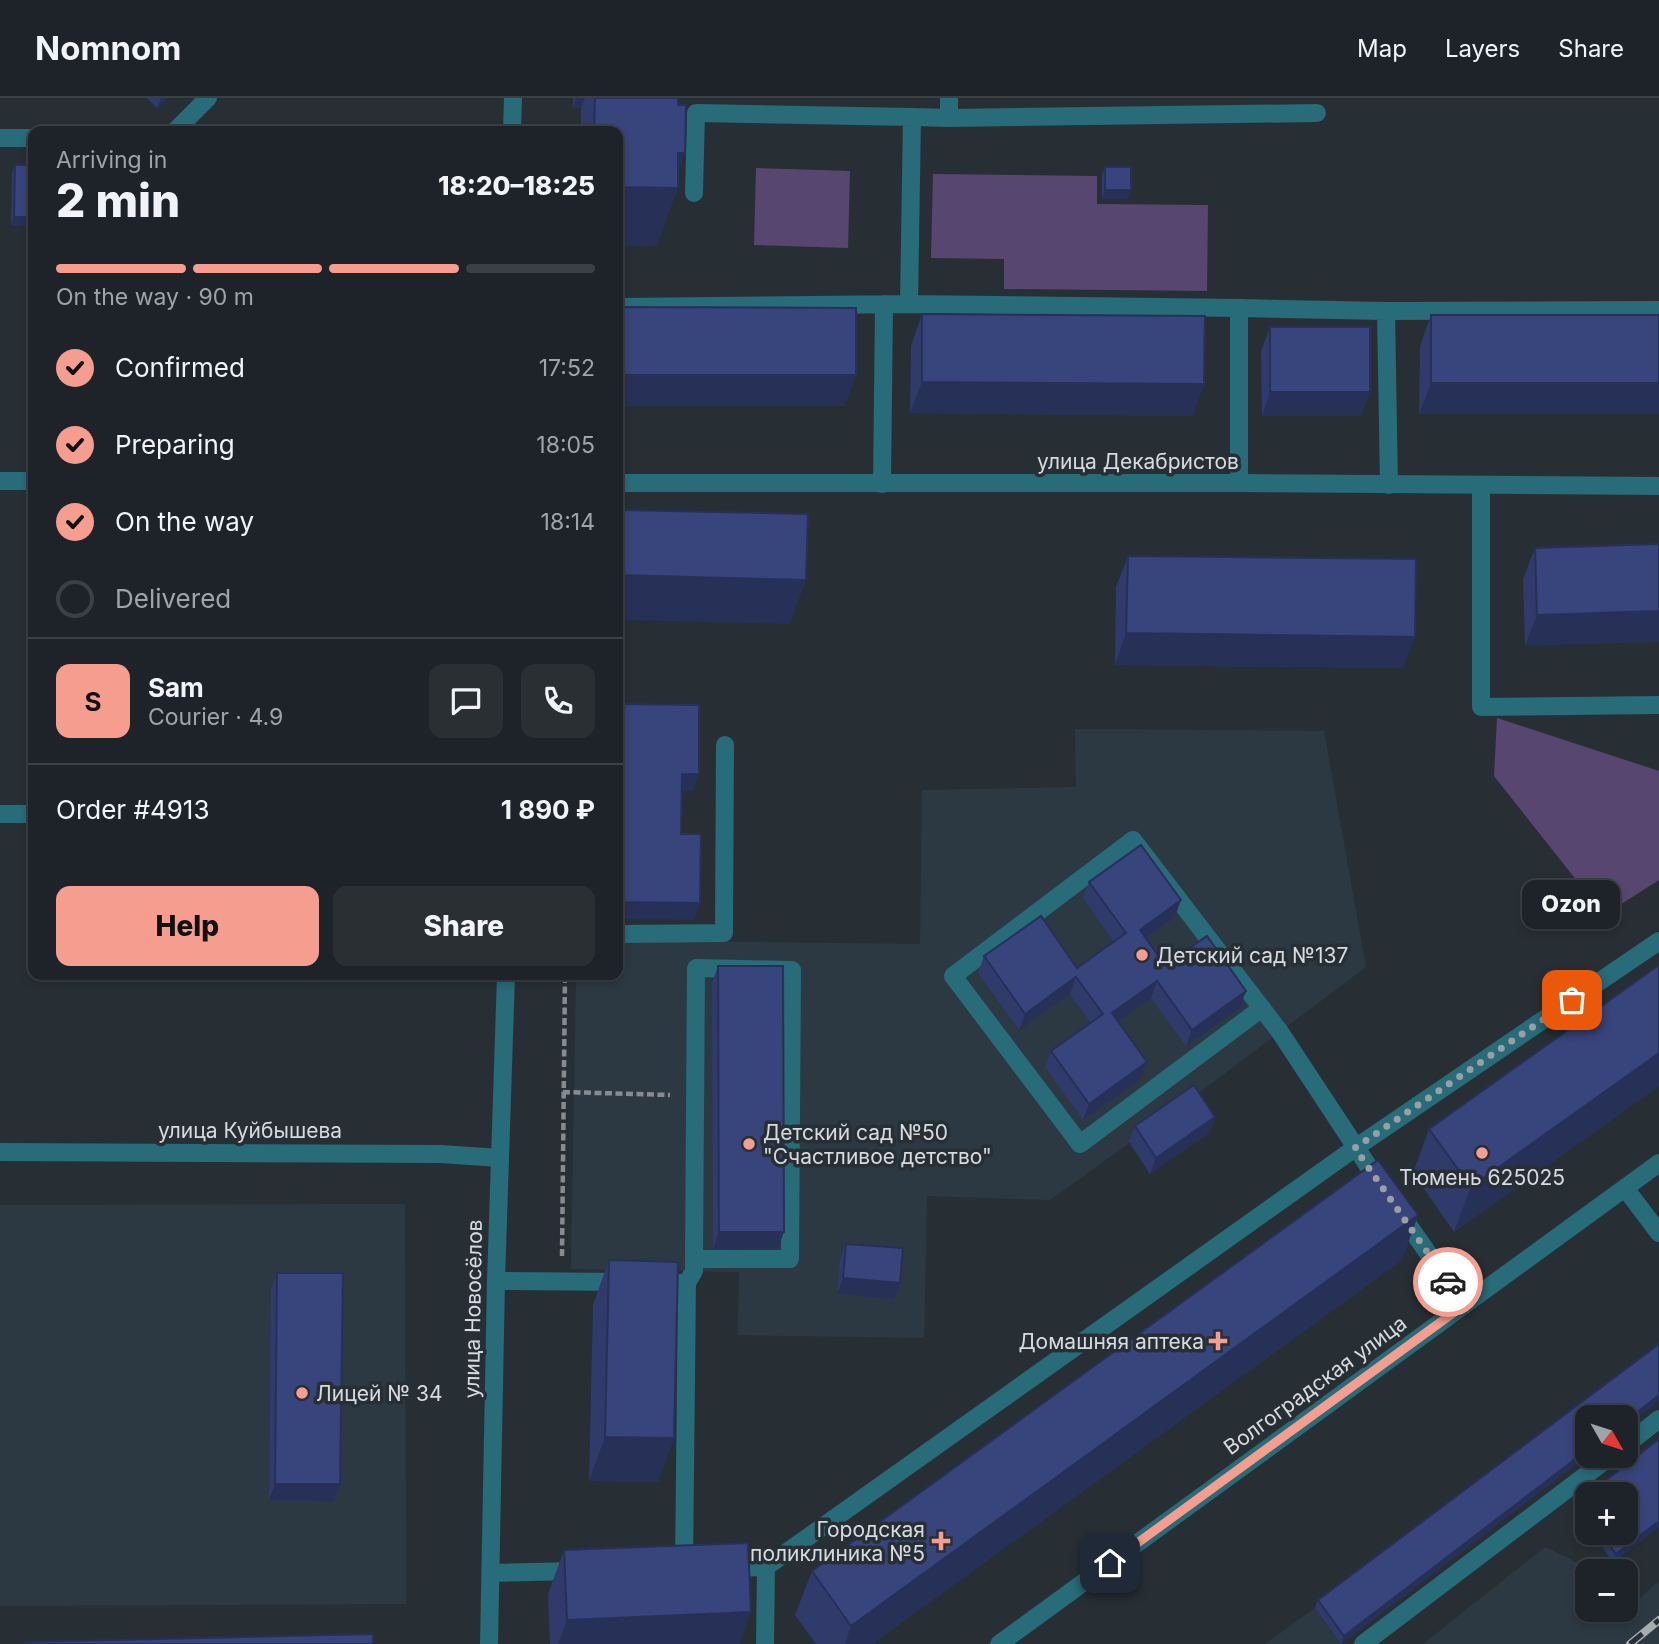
<!DOCTYPE html>
<meta charset="utf-8">
<style>
body{margin:0;font-family:Inter,sans-serif;background:#2a2f34;color:#f1f3f6;height:100vh;display:flex;flex-direction:column;font-size:26px;white-space:nowrap}
*{box-sizing:border-box;margin:0}
p{font-size:23px;color:#a0a4a8}
.icon{flex:none;width:38px;height:38px;fill:none;stroke:currentColor;stroke-width:2;stroke-linecap:round;stroke-linejoin:round}
.map{position:relative;flex:1;overflow:hidden}
.drawer{position:absolute;left:28px;top:28px;width:595px;height:854px;display:flex;flex-direction:column;background:#1d2328;border-radius:14px;box-shadow:0 4px 10px #0003,0 0 0 2px #3b4045}
.drawer>*{flex:none}
.needle{width:46px;rotate:129deg}
.tools{position:absolute;left:1575px;top:1307px;display:grid;gap:14px}
.tools a{display:grid;place-items:center;width:63px;height:63px;border-radius:14px;background:#1d2328;box-shadow:0 4px 10px #0003,0 0 0 2px #3b4045;font-size:35px}
.pin{position:absolute;display:grid;place-items:center;width:60px;height:60px;color:#fff;margin:-30px;border-radius:14px;box-shadow:0 4px 10px #0006}
.courier{position:absolute;display:grid;place-items:center;width:70px;height:70px;margin:-35px;border:5px solid #f59d8f;border-radius:50%;background:#fff;color:#222;box-shadow:0 2px 9px #0007}
.bubble{position:absolute;height:49px;border-radius:14px;background:#1d2328;box-shadow:0 4px 10px #0003,0 0 0 2px #3b4045;font-size:23px;font-weight:800;line-height:49px;text-align:center}
.headline em{font-style:normal;font-weight:800}
.headline div{display:flex;flex-direction:column-reverse}
.headline{display:flex;align-items:center;justify-content:space-between;height:119px;padding:0 28px}
h1{font-size:46px;font-weight:800;line-height:52px}
.bar{display:grid;grid-template-columns:repeat(4,1fr);gap:10px 7px;align-content:center;height:84px;padding:0 28px}
.bar i{height:9px;border-radius:5px;background:#3b4045}
.bar .active{background:#f59d8f}
.bar p{grid-column:span 4}
.line{display:flex;align-items:center;gap:18px;padding:0 28px;border-top:2px solid #3b4045}
.line div{flex:1}
.round{display:grid;place-items:center;flex:none;width:74px;height:74px;border-radius:14px;background:#2a2f34}
ol{padding:0 28px;list-style:none}
li{display:flex;align-items:center;gap:21px;height:77px}
li p{margin-inline-start:auto}
li .icon{padding:7px;border-radius:50%;background:#f59d8f;color:#111;stroke-width:4}
li:last-child{color:#a0a4a8}
li i{width:38px;height:38px;border:4px solid #3b4045;border-radius:50%}
.cta{display:flex;gap:14px;margin-top:auto;padding:14px 28px}
.cta a{flex:1;height:80px;border-radius:14px;background:#f59d8f;color:#111;font-size:28px;font-weight:800;line-height:80px;text-align:center}
.cta a+a{background:#2a2f34;color:#f1f3f6}
header{display:flex;align-items:center;gap:42px;box-sizing:border-box;height:98px;padding:0 35px;background:#1d2328;border-bottom:2px solid #3b4045}
header strong{font-size:33px}
nav{display:flex;gap:38px;margin-inline-start:auto;font-size:24px}
.map>svg:first-child{display:block}
</style>
<header>
<strong>Nomnom</strong>
<nav><a>Map</a><a>Layers</a><a>Share</a></nav>
</header>
<div class="map">
<svg width="1659" height="1546" viewBox="0 0 1659 1546">
<rect width="100%" height="100%" fill="#272f35"/>
<path fill="#2c3943" d="M1075,631L1324,633L1366,869L1188,1003L1050,1102L927,1098L924,1240L738,1237L739,1174L571,1171L576,877H618V842L920,846L922,692L1076,689Z
M405,1106L406,1506L0,1508V1107Z
M1545,1449L1576,1464L1587,1480V1512H1610L1615,1518L1626,1512L1659,1483V1546H1423Z
M1315,1510L1341,1546H1265Z"/>
<path fill="#574770" d="M756,70L850,73L848,150L754,147Z
M933,76L1097,78V106L1208,107L1207,193L1004,191V161L931,160Z
M1497,620L1659,673V782L1604,817L1494,678Z"/>
<g fill="none" stroke-linecap="round" stroke-linejoin="round">
<path stroke="#858b90" stroke-width="4.5" stroke-dasharray="7 3.5" stroke-linecap="butt" d="M563,994L670,997
M562,1158L565,877"/>
<path stroke="#286b79" stroke-width="18" d="M912,19L949,20V0
M949,20L1317,15
M694,95L696,15L912,19L909,206
M618,209L909,206L1239,210V385
M1239,210L1386,213
M882,386L884,206
M1389,387L1386,213L1659,212
M1481,388V609L1659,607
M618,836L724,835L725,647
M1262,910L1080,1046L953,878L1133,742L1280,934L1382,1089
M1625,1090L1659,1135
M1400,1115L1464,1207
M496,1183L626,1184
M678,1185H687L684,1470
M687,1185L694,1173V1161L696,870L792,872L790,1161H694
M1626,1347L1659,1321
M766,1469L1355,1050L1659,843
M725,1470L766,1469L765,1546
M491,1475L578,1473
M1363,1546L1611,1358"/>
<path stroke="#286b79" stroke-width="18" d="M175,33L208,0
M512,33L513,0
M0,40H33
M0,383H33
M618,385H1239L1659,388
M0,716H33
M0,1054L441,1056L500,1060
M489,1546L496,1183L506,877"/>
<path stroke="#286b79" stroke-width="18" d="M999,1546L1659,1065"/>
<defs>
<path id="rail" d="M1630,1546L1659,1522"/>
</defs>
<use href="#rail" stroke="#a7acb1" stroke-width="8"/>
<use href="#rail" stroke="#272f35" stroke-width="5" stroke-dasharray="16" stroke-linecap="butt"/>
</g>
<path fill="#303a6b" d="M147,0H167L157,10Z
M573,0H678V73L657,148L618,147V33H579L581,28V10H573Z
M15,67H33V128L11,127L12,75Z
M1105,69L1128,101H1102V77Z
M922,216L1193,318L910,315L911,248Z
M1431,217H1659V316H1419L1420,248Z
M1270,229L1361,318H1262L1261,253Z
M30,264H33V306L29,307L27,272Z
M1659,446L1525,548L1523,481L1535,450Z
M1128,458L1403,570L1115,567L1116,489Z
M1089,784L1175,819L1146,840L1165,867L1240,910L1186,948L1151,900L1118,923L1141,981L1083,1022L1045,969L1051,953L1091,925L1070,896L1019,932L978,875L984,858L1077,870L1114,844L1083,800Z
M1659,867V988L1454,1134L1413,1075L1429,1031Z
M718,868L778,1150L713,1151L712,885Z
M1215,1019L1209,1035L1150,1076L1129,1044L1135,1028Z
M1418,1117L1402,1162L872,1546H816L795,1517L812,1473Z
M846,1146L900,1185L894,1201L837,1196L840,1162Z
M609,1162L674,1340L658,1384L589,1383L593,1207Z
M277,1175L340,1386L334,1403L269,1402L271,1191Z
M1587,1320V1358L1341,1546L1315,1510L1318,1502Z
M1659,1341V1429L1613,1464L1594,1438L1595,1435H1626V1396H1598L1597,1395L1600,1387Z
M564,1452L751,1514L739,1546H550L548,1496Z"/>
<path fill="#273057" d="M161,0H167L157,10L160,2Z
M576,0H585L581,10H573Z
M678,55H685L672,89L678,90L657,148L618,147V89Z
M1105,92H1131L1128,101H1102Z
M14,119H33V128L11,127Z
M618,277H856L845,308H618Z
M922,284L1204,286L1193,318L910,315Z
M1431,285H1659V316H1419Z
M1270,294H1370L1361,318H1262Z
M32,298H33V306L29,307Z
M618,477L806,482L790,526L618,522Z
M1659,513V544L1525,548L1537,517Z
M1126,535L1415,539L1403,570L1115,567Z
M682,676H699L693,693H676Z
M1181,802L1175,819L1134,848L1140,832Z
M618,804L700,805L694,822L618,821Z
M1076,879L1070,896L1019,932L1025,916Z
M1157,883L1151,900L1106,932L1112,915Z
M1246,893L1240,910L1186,948L1192,932Z
M1659,955V988L1454,1134L1471,1089Z
M1147,964L1141,981L1083,1022L1089,1006Z
M1215,1019L1209,1035L1150,1076L1156,1060Z
M1418,1117L1402,1162L872,1546H845L851,1528Z
M719,1134H784L778,1150L713,1151Z
M843,1180L900,1185L894,1201L837,1196Z
M1659,1297V1303L1626,1329V1323Z
M605,1339L674,1340L658,1384L589,1383Z
M1587,1352V1358L1341,1546L1344,1538Z
M275,1386H340L334,1403L269,1402Z
M1659,1423V1429L1613,1464L1616,1456Z
M751,1514L739,1546H558L567,1522Z"/>
<path fill="#38447c" stroke="#273057" stroke-width="2" d="M595,0H678V7H686L685,55H678V90L618,89V33H594Z
M15,67H33V119H14Z
M1105,69H1131V92H1105Z
M618,209L856,210V277H618Z
M922,216L1205,218L1204,286L922,284Z
M1431,217H1659V285H1431Z
M1270,229H1370V294H1270Z
M30,264H33V298H32Z
M618,412L808,416L806,482L618,477Z
M1659,446V513L1537,517L1535,450Z
M1128,458L1416,461L1415,539L1126,535Z
M618,606L699,607V676H682L681,736H701L700,805L618,804Z
M1141,747L1181,802L1140,832L1165,867L1207,838L1246,893L1192,932L1157,883L1112,915L1147,964L1089,1006L1051,953L1103,916L1076,879L1025,916L984,858L1041,818L1077,870L1126,835L1089,784Z
M1659,867V955L1471,1089L1429,1031Z
M718,868H783L784,1134H719Z
M1194,987L1215,1019L1156,1060L1135,1028Z
M1378,1062L1418,1117L851,1528L812,1473Z
M846,1146L903,1150L900,1185L843,1180Z
M609,1162L678,1164L674,1340L605,1339Z
M277,1175H343L340,1386H275Z
M1659,1246V1297L1626,1323V1320H1587V1352L1344,1538L1318,1502Z
M1659,1341V1423L1616,1456L1601,1435H1626V1396H1607L1600,1387Z
M748,1445L751,1514L567,1522L564,1452Z
M373,1536V1546H25V1544Z"/>
<g fill="none" stroke-linecap="round" stroke-linejoin="round">
<path stroke="#999fa4" stroke-width="7" stroke-dasharray="0 12.6" d="M1448,1184L1355,1050L1572,902"/>
<path stroke="#f59d8f" stroke-width="9" d="M1110,1465L1464,1207L1448,1184"/>
</g>
<g fill="#f59d8f" stroke="#272f35" stroke-width="2.5">
<circle cx="1142" cy="857" r="7"/>
<circle cx="749" cy="1046" r="7"/>
<circle cx="1482" cy="1055" r="7"/>
<path d="M1214.5 1232.5h7v7h7v7h-7v7h-7v-7h-7v-7h7z"/>
<circle cx="302" cy="1295" r="7"/>
<path d="M937.5 1432.5h7v7h7v7h-7v7h-7v-7h-7v-7h7z"/>
</g>
<g text-anchor="middle" dominant-baseline="central" stroke-width="7" stroke-linejoin="round" paint-order="stroke">
<g font-size="21" fill="#d6dbdf" stroke="#272f35">
<text x="1138" y="363">улица Декабристов</text>
<text x="250" y="1032">улица Куйбышева</text>
<text transform="translate(473 1211) rotate(-89)">улица Новосёлов</text>
<text transform="translate(1315 1287) rotate(-36)">Волгоградская улица</text>
</g>
<g font-size="21" fill="#d6dbdf" stroke="#272f35" text-anchor="start">
<text x="1156" y="857">Детский сад №137</text>
<text x="763" y="1034">Детский сад №50<tspan x="763" dy="24">"Счастливое детство"</tspan></text>
<text x="1482" y="1079" text-anchor="middle">Тюмень 625025</text>
<text x="1204" y="1243" text-anchor="end">Домашняя аптека</text>
<text x="316" y="1295">Лицей № 34</text>
<text x="925" y="1431" text-anchor="end">Городская<tspan x="925" dy="24">поликлиника №5</tspan></text>
</g>
</g>
</svg>
<div class="tools">
<a><svg class="needle" viewBox="-14 -14 28 28"><path d="M0-13l5 13h-10z" fill="#e53935"/><path d="M0 13l5-13h-10z" fill="#a0a4a8"/></svg></a>
<a>+</a>
<a>−</a>
</div>
<div class="pin" style="left:1572px;top:902px;background:#ea580c"><svg class="icon" aria-label="bag" viewBox="0 0 24 24"><path d="M5 8h14l-1 12H6zM9 8a3 3 0 0 1 6 0"/></svg></div>
<div class="pin" style="left:1110px;top:1465px;background:#1f2937"><svg class="icon" aria-label="home" viewBox="0 0 24 24"><path d="M3 11l9-7 9 7M6 9v11h12V9"/></svg></div>
<div class="courier" style="left:1448px;top:1184px"><svg class="icon" aria-label="car" viewBox="0 0 24 24"><path d="M5 17H2v-5l4-1 3-4h7l3 4 3 1v5h-3M9 17h6M6 11h13"/><circle cx="7" cy="17" r="2"/><circle cx="17" cy="17" r="2"/></svg></div>
<div class="bubble" style="left:1522px;top:782px;width:98px">Ozon</div>
<section class="drawer">
<div class="headline"><div><h1>2 min</h1><p>Arriving in</p></div><em>18:20–18:25</em></div>
<div class="bar"><i class="active"></i><i class="active"></i><i class="active"></i><i></i><p>On the way · 90 m</p></div>
<ol>
<li><svg class="icon" aria-label="check" viewBox="0 0 24 24"><path d="M5 12l5 5 9-10"/></svg>Confirmed<p>17:52</p></li>
<li><svg class="icon" aria-label="check" viewBox="0 0 24 24"><path d="M5 12l5 5 9-10"/></svg>Preparing<p>18:05</p></li>
<li><svg class="icon" aria-label="check" viewBox="0 0 24 24"><path d="M5 12l5 5 9-10"/></svg>On the way<p>18:14</p></li>
<li><i></i>Delivered</li>
</ol>
<div class="line" style="height:126px"><b class="round" style="background:#f59d8f;color:#111">S</b><div><b>Sam</b><p>Courier · 4.9</p></div><a class="round"><svg class="icon" aria-label="chat" viewBox="0 0 24 24"><path d="M4 5h16v11H9l-5 4z"/></svg></a><a class="round"><svg class="icon" aria-label="phone" viewBox="0 0 24 24"><path d="M5 4h4l2 5-3 2q2 4 5 5l2-3 5 2v4C11 20 4 13 5 4z"/></svg></a></div>
<div class="line" style="height:91px"><div>Order #4913</div><b>1 890 ₽</b></div>
<div class="cta"><a>Help</a><a>Share</a></div>
</section>
</div>
